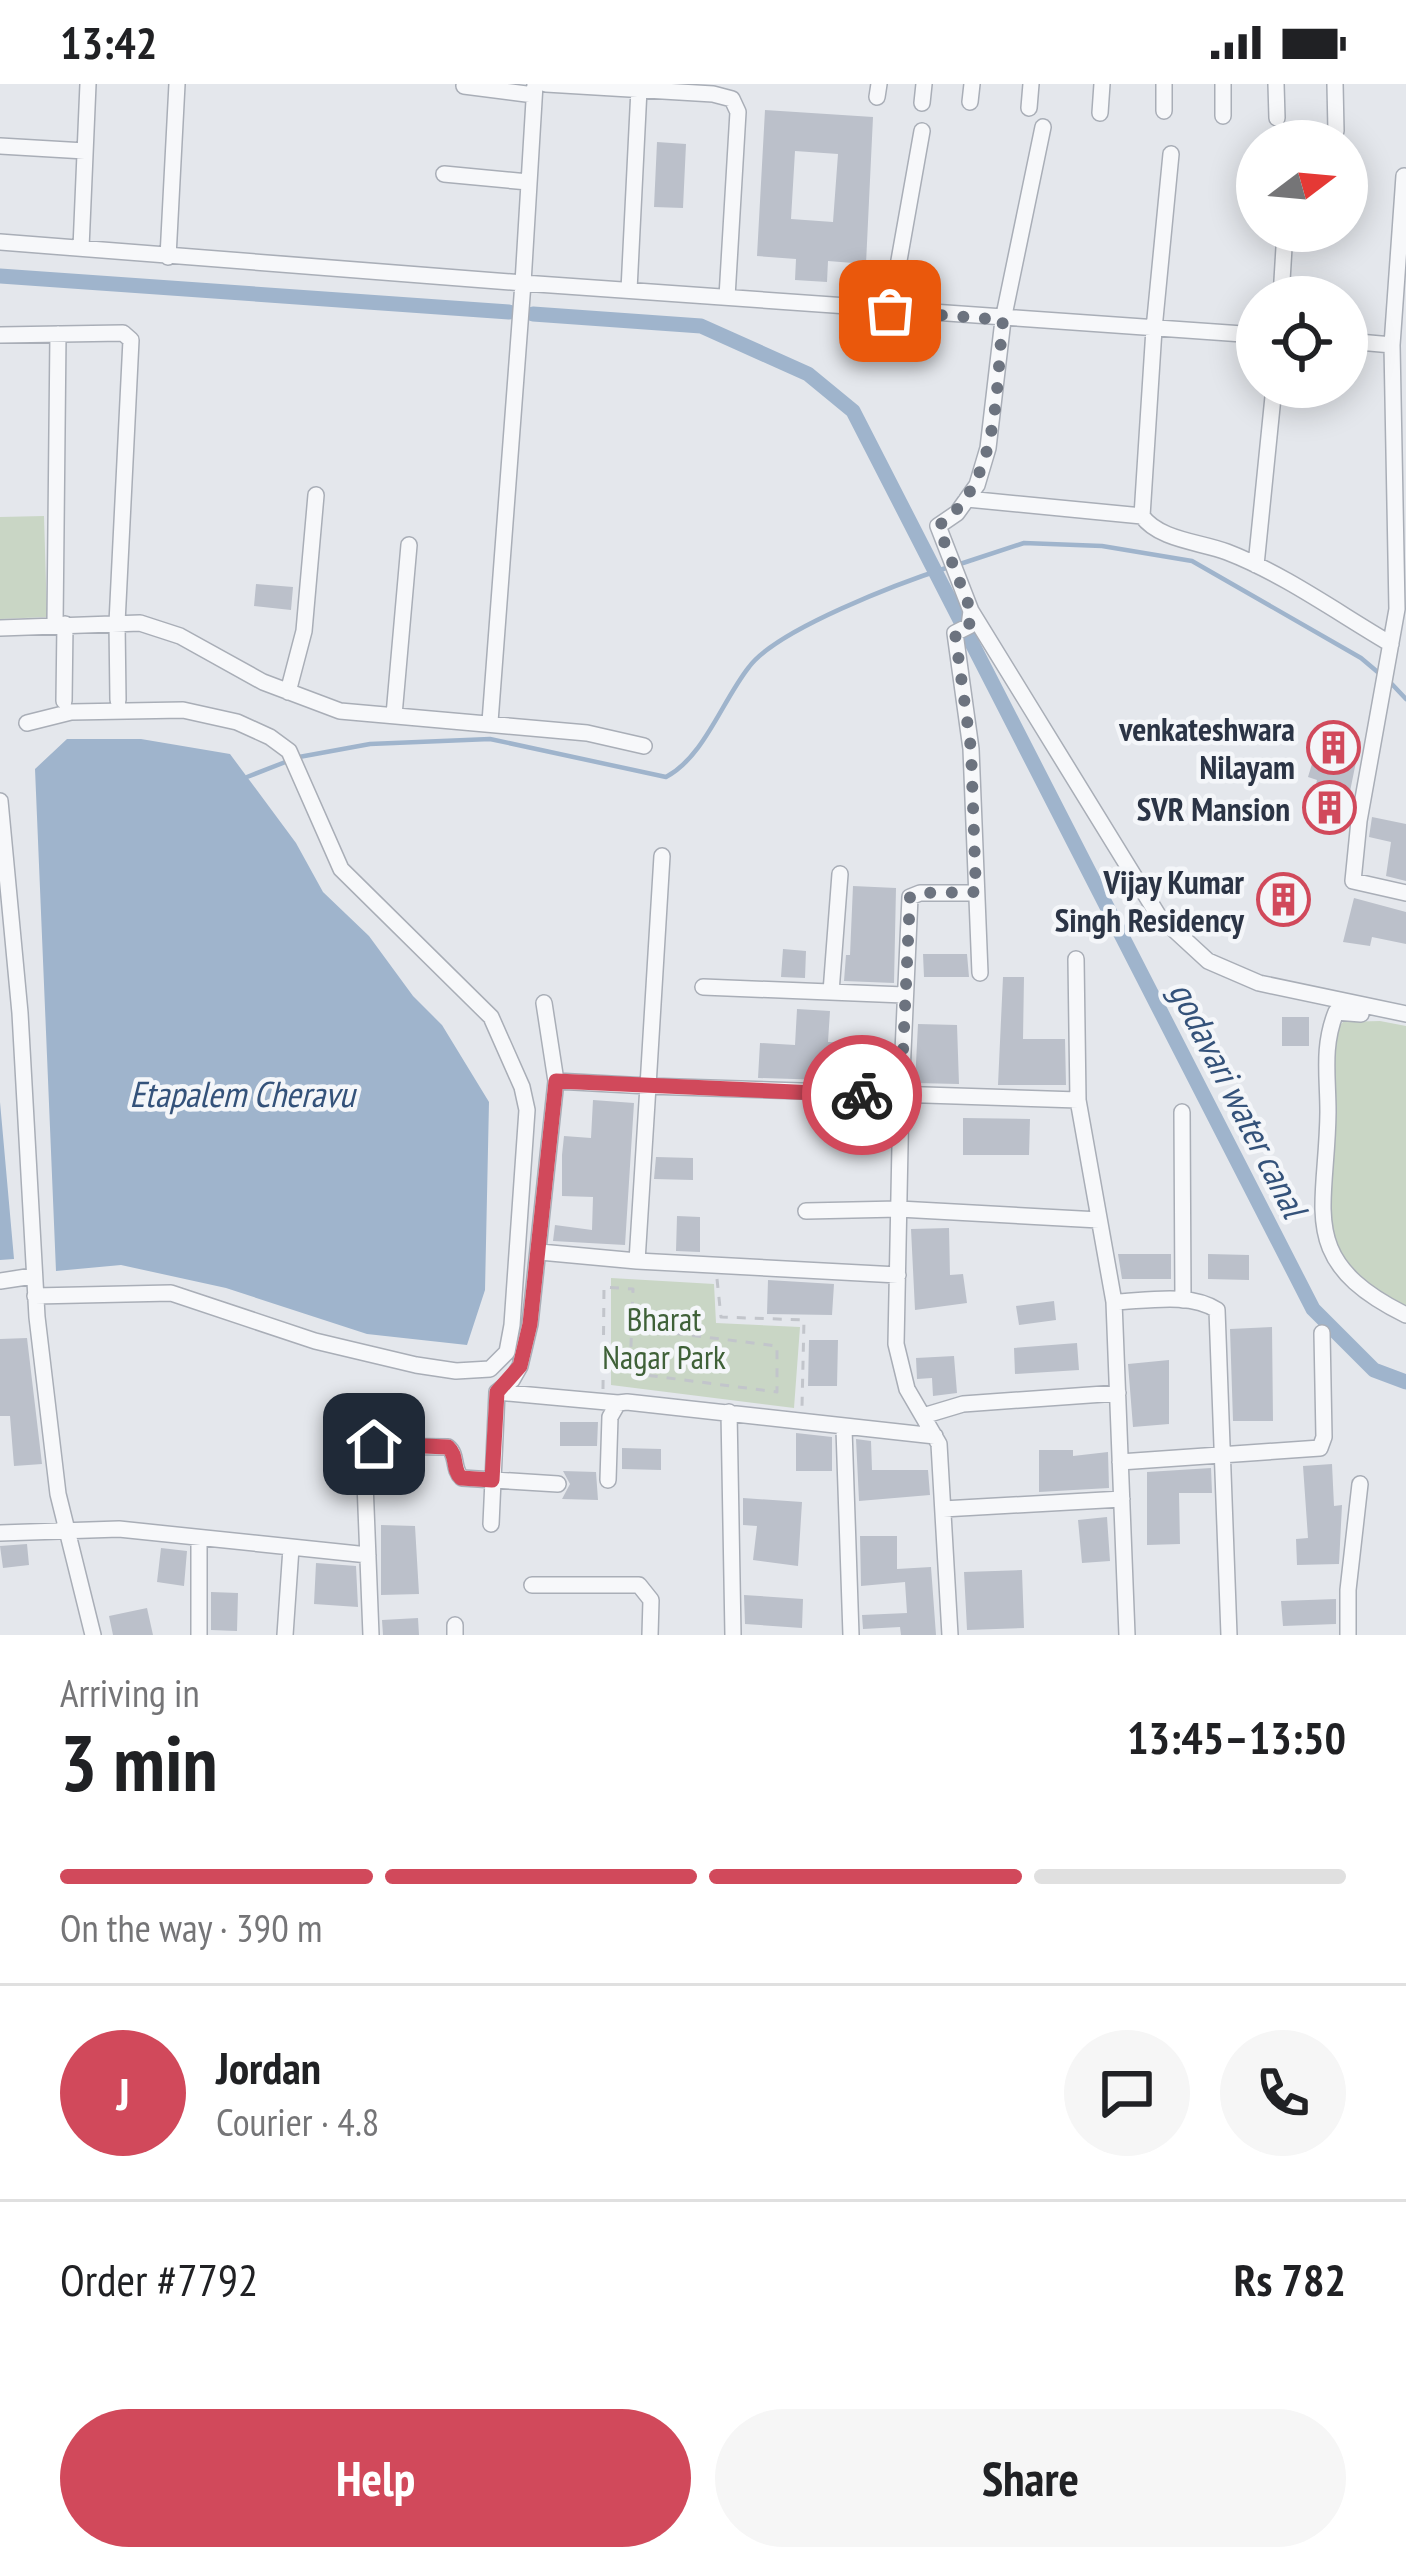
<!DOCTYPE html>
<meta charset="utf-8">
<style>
body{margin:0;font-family:"PT Sans Narrow",sans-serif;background:#f6f6f6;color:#202124;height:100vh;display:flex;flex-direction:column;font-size:45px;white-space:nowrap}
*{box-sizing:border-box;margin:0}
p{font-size:39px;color:#757577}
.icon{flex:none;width:66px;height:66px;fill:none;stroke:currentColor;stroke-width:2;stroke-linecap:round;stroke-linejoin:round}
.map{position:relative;height:1551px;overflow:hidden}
.side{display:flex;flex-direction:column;background:#fff;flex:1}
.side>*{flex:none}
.needle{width:78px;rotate:74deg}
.controls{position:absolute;left:1236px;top:36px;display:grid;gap:24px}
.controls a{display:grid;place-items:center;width:132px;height:132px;border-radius:50%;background:#fff;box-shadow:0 6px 30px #0003;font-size:60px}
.pin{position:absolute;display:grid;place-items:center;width:102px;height:102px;color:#fff;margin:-51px;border-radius:24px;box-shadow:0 6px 18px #0006}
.courier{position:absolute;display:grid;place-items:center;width:120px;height:120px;margin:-60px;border:9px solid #d1495b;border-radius:50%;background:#fff;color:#222;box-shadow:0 3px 15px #0007}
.head em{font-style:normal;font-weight:700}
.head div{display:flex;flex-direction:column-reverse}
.head{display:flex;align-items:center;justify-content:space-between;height:204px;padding:0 60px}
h1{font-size:78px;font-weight:700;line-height:90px}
.bar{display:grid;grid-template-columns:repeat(4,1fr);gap:18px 12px;align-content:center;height:144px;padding:0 60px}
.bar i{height:15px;border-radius:9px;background:#e0e0e0}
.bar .current{background:#d1495b}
.bar p{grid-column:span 4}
.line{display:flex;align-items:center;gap:30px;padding:0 60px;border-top:3px solid #e0e0e0}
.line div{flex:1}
.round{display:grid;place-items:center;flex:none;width:126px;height:126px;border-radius:63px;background:#f6f6f6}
.action{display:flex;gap:24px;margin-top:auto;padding:24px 60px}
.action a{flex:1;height:138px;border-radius:72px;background:#d1495b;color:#fff;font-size:48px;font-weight:700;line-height:138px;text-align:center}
.action a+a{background:#f6f6f6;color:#202124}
.status{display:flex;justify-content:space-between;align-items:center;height:84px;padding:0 60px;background:#fff;direction:ltr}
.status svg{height:33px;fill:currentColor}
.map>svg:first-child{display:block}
</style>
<div class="status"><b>13:42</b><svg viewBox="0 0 49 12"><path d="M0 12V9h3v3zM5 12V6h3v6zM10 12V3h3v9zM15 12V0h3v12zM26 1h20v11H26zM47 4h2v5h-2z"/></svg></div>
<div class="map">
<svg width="1406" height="1551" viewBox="0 0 1406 1551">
<rect width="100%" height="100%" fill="#e4e7ec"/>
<path fill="#c9d6c5" d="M44,432L47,533L0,535V433Z
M1380,937L1406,942V1226C1376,1207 1346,1190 1331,1156C1319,1125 1333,988 1335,947L1343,938Z
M611,1194L714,1200L716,1239L800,1243L794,1324L611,1301Z"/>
<path fill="#9fb4cc" d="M67,655H141L230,670L296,759L323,808L369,852L413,912L442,941L489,1018L485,1206L467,1261L367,1250L226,1204L121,1181L56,1187L35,685Z
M0,1018L14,1175L0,1176Z"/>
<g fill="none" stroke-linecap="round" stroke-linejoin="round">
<path stroke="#9fb4cc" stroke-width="4.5" d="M960,480L1024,459L1102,462L1192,477L1361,574L1380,590
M1389,597L1406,615
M299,673L370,660L490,655L666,693C704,673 722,617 749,583C777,545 902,498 949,483
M247,693L288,677"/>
<path stroke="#9fb4cc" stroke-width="15" d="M0,192L509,228
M533,230L701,242L808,290L853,327L1313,1225L1374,1286L1406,1298"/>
</g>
<path fill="#bbc0ca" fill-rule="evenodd" d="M765,26L873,33L866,180L828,177L827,198L795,196L796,175L757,172ZM795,67L838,70L833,138L791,135Z
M657,58L686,60L683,124L654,123Z
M256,500L293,503L291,526L254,522Z
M1313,646L1360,658L1342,747L1307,738L1317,696L1308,693L1315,670L1308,668Z
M1372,733L1406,740V797L1386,792L1391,758L1369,753Z
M1277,791L1307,804L1289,843L1260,829Z
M853,802L896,804L894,899L844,897L846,871H850Z
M1354,814L1406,828V860L1372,853L1370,862L1343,858Z
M783,865L806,867L805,894L781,893Z
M923,870H967L969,893H924Z
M1003,893H1024L1023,955H1065L1066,1001H998Z
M797,925L830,927L828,958L891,960L890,982L857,981V997L758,994L760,959L795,961Z
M1282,933H1309V962H1282Z
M918,940L957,941L959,1000L915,999Z
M593,1016L634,1019L625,1161L553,1157L555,1141L592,1146L593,1113L562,1112V1071L564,1052L591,1054Z
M963,1034L1030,1035L1029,1071H963Z
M656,1073L693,1074V1096L654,1095Z
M677,1132L700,1133V1168L676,1167Z
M949,1144L950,1191L963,1190L967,1219L915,1226L911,1145Z
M1118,1170H1171V1195H1122Z
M1208,1170L1249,1171V1196L1208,1195Z
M768,1196L834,1200L832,1231L767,1230Z
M1054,1217L1056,1236L1019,1241L1016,1222Z
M1272,1243L1273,1337H1233L1230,1245Z
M27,1254L42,1380L14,1382L10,1332H0V1255Z
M809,1256H838L837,1302H808Z
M1077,1259L1079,1286L1015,1290L1014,1264Z
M954,1272L957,1309L933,1312L932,1294L917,1295L916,1274Z
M1169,1276V1340L1133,1343L1128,1280Z
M560,1338H598L597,1362H560Z
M796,1349L832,1353V1387H796Z
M856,1355L871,1357L872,1386H928L930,1411L859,1417Z
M622,1364L661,1365V1386L622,1385Z
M1039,1366H1073V1372L1108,1368L1109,1404L1039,1408Z
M1332,1380L1334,1422L1342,1421L1339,1480L1297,1481L1296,1455L1308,1454L1303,1382Z
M1211,1384L1212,1409H1179L1180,1460L1147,1461V1388Z
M563,1387L596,1388L598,1416L562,1415L570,1400Z
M743,1414L802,1418L798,1482L753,1476L757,1442L743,1441Z
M1107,1433L1110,1477L1082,1479L1078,1436Z
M381,1441L415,1442L419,1510L381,1511Z
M860,1452H897V1485L931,1483L936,1551H901L900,1543L863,1545L862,1531L907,1529L905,1498L861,1502Z
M27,1460L29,1481L3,1484L0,1462Z
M161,1464L187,1467L184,1502L157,1498Z
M316,1479L356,1482L358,1523L314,1520Z
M1022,1486L1024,1544L967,1546L964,1488Z
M211,1508L238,1509L237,1547L211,1546Z
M744,1511L803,1515L802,1544L745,1540Z
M1336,1515V1540L1283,1542L1281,1517Z
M147,1524L153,1551H113L109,1532Z
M418,1534L419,1551H383L382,1536Z"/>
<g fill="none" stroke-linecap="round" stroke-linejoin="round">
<defs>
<path id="minor" d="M535,0L523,199L1257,251
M546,0L713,10L732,15L738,28L727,213
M1223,0V32
M1276,0L1277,34
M1335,0L1336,47
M464,2L534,11
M877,13L879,0
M970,18L972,0
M922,19L924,0
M1029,24L1031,0
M1164,27V0
M1100,29L1102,0
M0,62L85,67
M1171,70L1154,245L1142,432C1159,456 1201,458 1227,468C1284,490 1338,529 1391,560
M444,90L528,98
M1404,92L1392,261L1397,525L1359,737L1353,797L1406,809
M0,158L523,199L490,638
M81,164L88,0
M168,173L177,0
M629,206L639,5
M1281,213L1285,147
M890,227L922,47
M0,251L123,249L131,256L117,539L118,616
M1347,257L1392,261
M967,415L1142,432
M1256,481L1274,303
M971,527L1158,831L1208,877L1259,899L1406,930
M55,540L58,250
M0,544L140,539L180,552L263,598L340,627L587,649L644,662
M288,608L304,547L316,411
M64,617L65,540
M394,631L409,461
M27,639L71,628L183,626L237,638L270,653L289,667L341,785L491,933L522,1003L527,1026L512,1241L507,1268L490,1285L456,1287L416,1281L315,1257L171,1209L35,1212
M0,717L20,929L37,1233L58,1410L93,1551
M1076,875L1078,1016L1114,1218L1127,1551
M980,889L971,665L955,549L969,542L971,527L938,442L957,429L977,401L988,364L1003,236L1043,43
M703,903L904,911
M831,908L840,790
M544,919L556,997
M1361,930L1336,928C1322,963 1328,992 1328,1028C1327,1127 1295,1176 1406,1231
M1182,1028L1183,1216
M806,1127L899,1125L1099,1136
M540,1168L637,1177
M898,1191L637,1177L648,1002L1078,1016
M0,1197L33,1192
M1114,1218C1145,1217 1190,1208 1217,1226L1229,1551
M497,1308L618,1319
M729,1328L733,1551
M923,1332L963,1320L1118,1309
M844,1345L851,1551
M1120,1378L1320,1364L1324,1353L1322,1249
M608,1396L610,1333L618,1319L627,1318L935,1352
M943,1425L1122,1415
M491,1440L497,1308L512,1296L520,1282L530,1240L556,997L648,1002L662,772
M0,1449L119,1445L368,1471
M199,1454V1551
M532,1501H639L651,1516L650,1551
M455,1541V1551
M285,1551L291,1464
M371,1551L364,1373L369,1362L448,1363C458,1371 452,1385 462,1394L558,1400
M950,1551L939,1360L907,1305L896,1260L901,1012L910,813L920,809H976
M1348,1551V1506L1360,1400"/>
</defs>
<use href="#minor" stroke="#a9aeb7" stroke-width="18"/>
<path stroke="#c2c5cb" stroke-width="3" stroke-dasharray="9 9" stroke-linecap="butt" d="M717,1195L721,1233L804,1236L802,1323
M603,1305L604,1203L633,1205L630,1289L777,1308V1262L632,1244"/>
<use href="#minor" stroke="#f7f8fa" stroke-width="15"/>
</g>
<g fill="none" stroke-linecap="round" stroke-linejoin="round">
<path stroke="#6c737f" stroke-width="12" stroke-dasharray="0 21.6" d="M862,1011L901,1012L910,813L920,809L976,808L971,665L955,549L969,542L971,527L938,442C1001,398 995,305 1003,236L890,227"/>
<path stroke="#d1495b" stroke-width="15" d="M374,1360L448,1363C458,1372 452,1385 461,1394L492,1396L497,1308L520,1282L530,1240L556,997L862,1011"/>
</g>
<defs>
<symbol id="building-ring" viewBox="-11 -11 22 22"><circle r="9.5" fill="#f4f6f9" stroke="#d1495b" stroke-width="1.5"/><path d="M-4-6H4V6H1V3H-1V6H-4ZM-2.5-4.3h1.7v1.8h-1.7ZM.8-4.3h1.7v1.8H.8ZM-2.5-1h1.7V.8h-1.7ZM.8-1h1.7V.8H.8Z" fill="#d1495b"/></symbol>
</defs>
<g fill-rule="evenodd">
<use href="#building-ring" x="1304" y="634" width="59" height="59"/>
<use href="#building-ring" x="1300" y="694" width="59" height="59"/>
<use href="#building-ring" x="1254" y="786" width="59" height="59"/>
</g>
<g text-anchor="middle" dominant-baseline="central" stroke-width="9" stroke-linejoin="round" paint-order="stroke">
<g font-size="33" font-weight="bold" fill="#2b3445" stroke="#f4f6f9" text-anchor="end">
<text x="1295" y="644">venkateshwara<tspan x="1295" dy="38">Nilayam</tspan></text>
<text x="1290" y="724">SVR Mansion</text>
<text x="1244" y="797">Vijay Kumar<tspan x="1244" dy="38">Singh Residency</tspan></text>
</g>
<g font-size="33" fill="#3f6138" stroke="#f4f6f9">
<text x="664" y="1234">Bharat<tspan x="664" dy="38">Nagar Park</tspan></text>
</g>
<g font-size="36" font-style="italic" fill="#34527a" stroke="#f4f6f9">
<text x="242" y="1009">Etapalem Cheravu</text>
<text transform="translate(1239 1015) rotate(63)">godavari water canal</text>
</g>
</g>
</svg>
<div class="controls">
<a><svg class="needle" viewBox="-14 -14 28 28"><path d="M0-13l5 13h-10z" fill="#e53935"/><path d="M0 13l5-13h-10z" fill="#757577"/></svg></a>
<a><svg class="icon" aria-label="locate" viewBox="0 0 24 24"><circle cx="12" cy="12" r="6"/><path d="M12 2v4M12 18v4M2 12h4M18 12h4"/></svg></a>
</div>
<div class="pin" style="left:890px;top:227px;background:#ea580c"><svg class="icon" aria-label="bag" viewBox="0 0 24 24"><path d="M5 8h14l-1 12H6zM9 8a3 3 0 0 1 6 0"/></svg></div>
<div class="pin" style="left:374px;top:1360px;background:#1f2937"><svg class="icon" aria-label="home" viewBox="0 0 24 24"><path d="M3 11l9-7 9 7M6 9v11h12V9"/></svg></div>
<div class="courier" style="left:862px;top:1011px"><svg class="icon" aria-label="bike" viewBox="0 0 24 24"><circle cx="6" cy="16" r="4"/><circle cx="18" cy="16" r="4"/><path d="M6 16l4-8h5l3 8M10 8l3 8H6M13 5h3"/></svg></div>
</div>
<section class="side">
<div class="head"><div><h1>3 min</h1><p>Arriving in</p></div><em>13:45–13:50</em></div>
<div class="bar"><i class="current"></i><i class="current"></i><i class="current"></i><i></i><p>On the way · 390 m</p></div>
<div class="line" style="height:216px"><b class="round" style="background:#d1495b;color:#fff">J</b><div><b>Jordan</b><p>Courier · 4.8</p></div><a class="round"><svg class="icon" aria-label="chat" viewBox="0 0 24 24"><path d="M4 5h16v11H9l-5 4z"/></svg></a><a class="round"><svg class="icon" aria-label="phone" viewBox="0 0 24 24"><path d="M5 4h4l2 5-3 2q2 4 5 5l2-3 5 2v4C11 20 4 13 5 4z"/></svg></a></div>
<div class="line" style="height:156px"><div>Order #7792</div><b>Rs 782</b></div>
<div class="action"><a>Help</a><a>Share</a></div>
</section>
